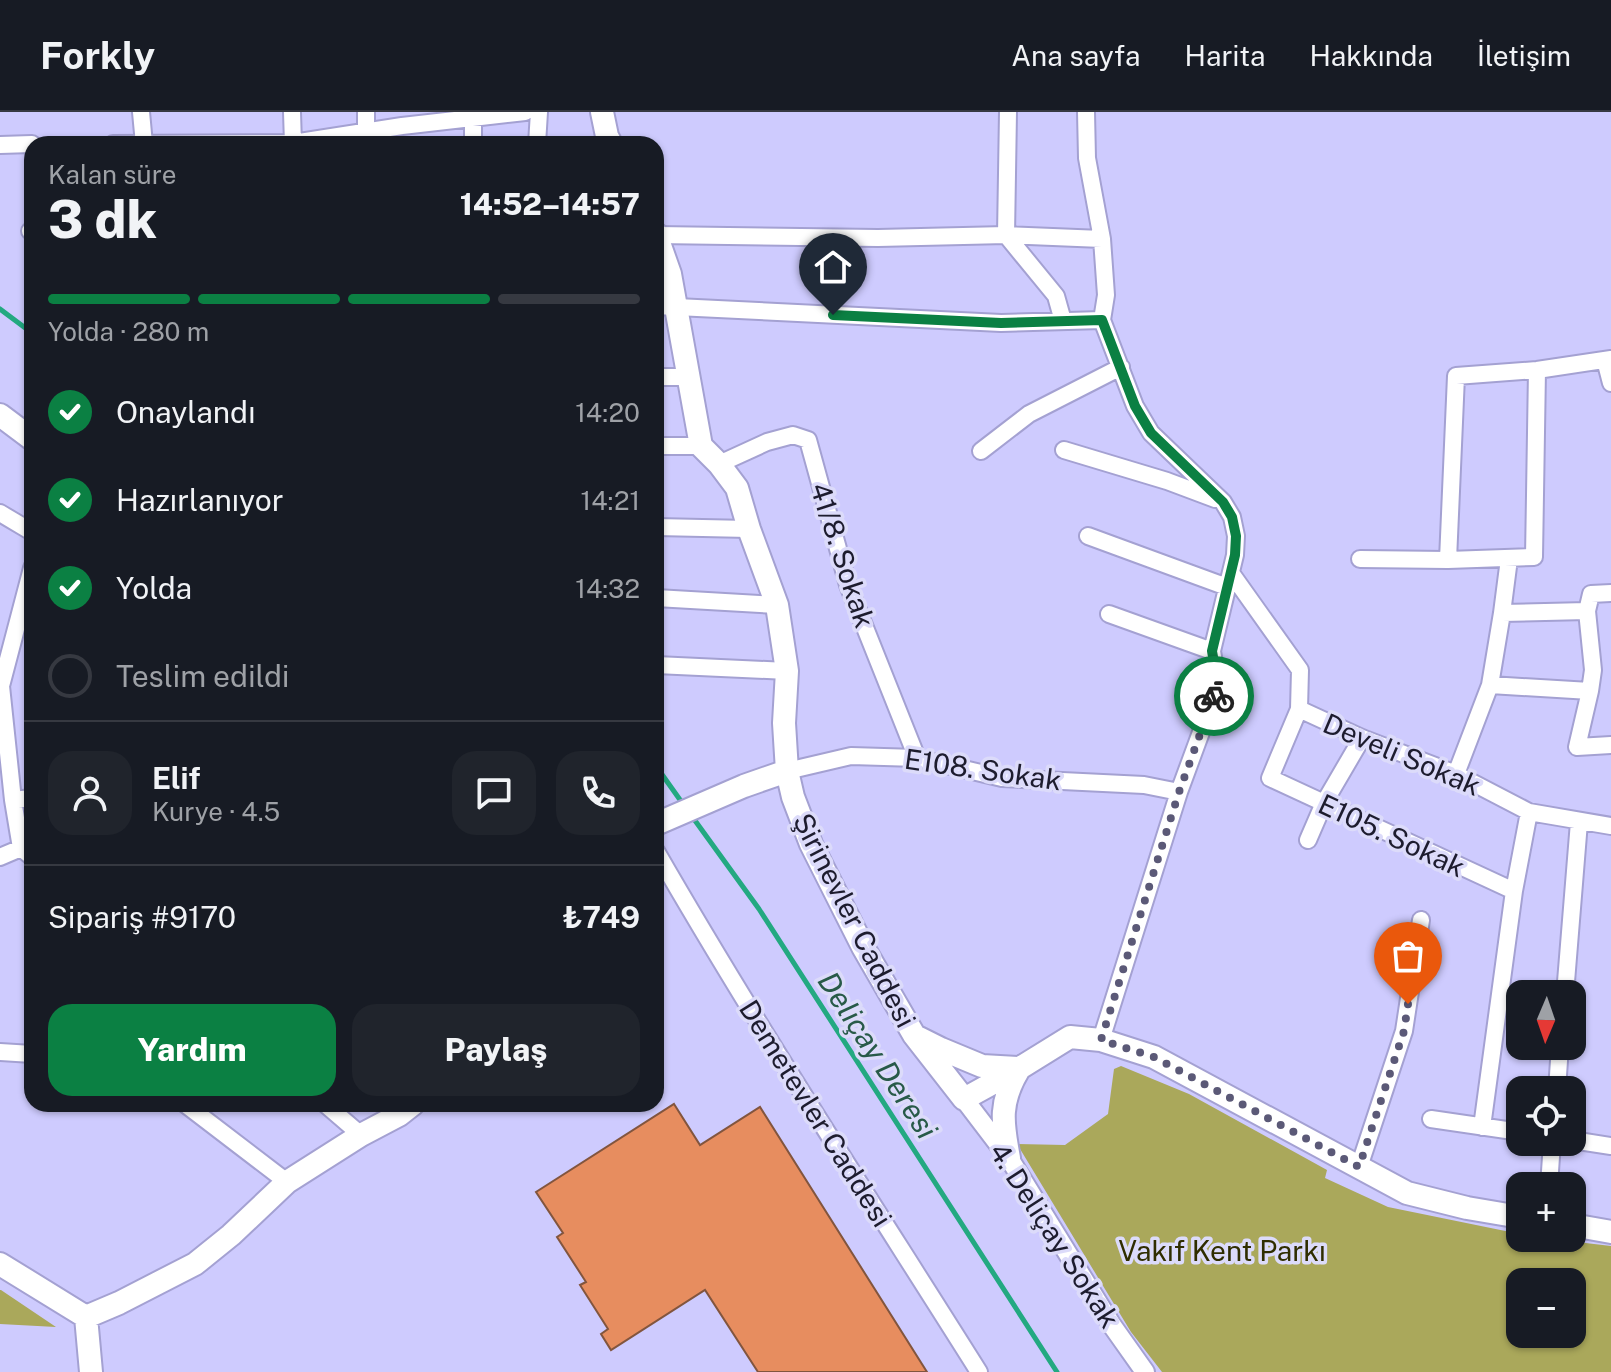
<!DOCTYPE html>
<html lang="tr">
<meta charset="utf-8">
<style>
body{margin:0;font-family:"Public Sans",sans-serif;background:#20242c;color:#f1f3f6;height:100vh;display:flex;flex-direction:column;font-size:30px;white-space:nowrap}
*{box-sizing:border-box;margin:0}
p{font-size:26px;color:#9ea1a6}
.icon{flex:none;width:44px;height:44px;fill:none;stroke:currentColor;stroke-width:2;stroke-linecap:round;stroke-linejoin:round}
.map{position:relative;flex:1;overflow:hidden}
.drawer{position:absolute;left:24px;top:24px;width:640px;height:976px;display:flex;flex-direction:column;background:#171b24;border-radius:24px;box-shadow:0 2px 6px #0004}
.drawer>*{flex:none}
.needle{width:52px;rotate:182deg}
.tools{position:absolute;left:1506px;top:868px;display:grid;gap:16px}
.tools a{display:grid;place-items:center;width:80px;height:80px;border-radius:16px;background:#171b24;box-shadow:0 2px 6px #0004;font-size:40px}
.pin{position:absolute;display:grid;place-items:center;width:68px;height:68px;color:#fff;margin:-82px -34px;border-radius:50% 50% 50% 0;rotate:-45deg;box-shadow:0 0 8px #0007}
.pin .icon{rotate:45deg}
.courier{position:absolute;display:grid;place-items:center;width:80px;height:80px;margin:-40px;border:6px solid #0b8043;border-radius:50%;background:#fff;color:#222;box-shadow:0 2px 10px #0007}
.head em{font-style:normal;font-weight:800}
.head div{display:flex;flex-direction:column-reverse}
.head{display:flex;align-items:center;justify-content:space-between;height:136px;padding:0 24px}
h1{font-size:52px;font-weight:800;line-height:60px}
.bar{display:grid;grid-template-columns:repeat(4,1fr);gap:12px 8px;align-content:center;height:96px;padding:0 24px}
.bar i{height:10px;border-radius:6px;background:#363941}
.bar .current{background:#0b8043}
.bar p{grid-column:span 4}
.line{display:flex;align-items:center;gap:20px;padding:0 24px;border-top:2px solid #363941}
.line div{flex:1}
.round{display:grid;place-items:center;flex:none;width:84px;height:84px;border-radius:24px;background:#20242c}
ol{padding:0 24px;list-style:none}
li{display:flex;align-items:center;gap:24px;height:88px}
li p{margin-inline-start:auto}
li .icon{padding:8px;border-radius:50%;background:#0b8043;color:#fff;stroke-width:4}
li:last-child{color:#9ea1a6}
li i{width:44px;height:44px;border:4px solid #363941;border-radius:50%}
.cta{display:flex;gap:16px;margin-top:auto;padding:16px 24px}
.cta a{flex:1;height:92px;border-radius:24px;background:#0b8043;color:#fff;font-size:32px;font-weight:800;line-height:92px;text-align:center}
.cta a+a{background:#20242c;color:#f1f3f6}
header{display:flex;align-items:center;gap:48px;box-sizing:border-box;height:112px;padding:0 40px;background:#171b24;border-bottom:2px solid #363941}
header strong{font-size:38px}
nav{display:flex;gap:44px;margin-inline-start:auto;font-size:28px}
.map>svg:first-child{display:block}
</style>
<header>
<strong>Forkly</strong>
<nav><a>Ana sayfa</a><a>Harita</a><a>Hakkında</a><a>İletişim</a></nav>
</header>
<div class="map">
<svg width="1611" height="1260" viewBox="0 0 1611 1260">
<rect width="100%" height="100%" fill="#cecbfe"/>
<path fill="#aaa85b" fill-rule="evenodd" d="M1121,954L1189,982L1327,1058L1325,1066L1388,1095L1520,1122V1126H1543L1611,1134V1260H1162L1131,1220L1017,1032L1065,1033L1108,1002L1114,957ZM1520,1170H1572V1222H1520Z
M0,1178H1L56,1215L0,1212Z"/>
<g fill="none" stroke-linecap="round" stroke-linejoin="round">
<path stroke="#23a981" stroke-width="5" d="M0,197L32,221
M656,654L683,692
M691,703L759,797L1057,1260"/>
</g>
<path fill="#e78d5f" stroke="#82553e" stroke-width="2" d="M674,992L700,1033L760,995L927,1260H758L705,1178L611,1238L601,1222L608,1217L580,1173L586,1170L557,1125L563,1121L536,1080Z"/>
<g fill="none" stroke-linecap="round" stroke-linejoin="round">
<defs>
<path id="minor" d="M141,0L144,32
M292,0L293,32
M366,0V20
M1008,0L1006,123L1056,184L1063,209
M1086,0L1087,46L1102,127L1106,183L1102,208L1135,294L1151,321L1223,390L1232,405L1236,424L1235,443L1212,539L1218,574L1179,680L1101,928
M113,32L293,31L402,14L525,0
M473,32V7
M537,32L539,0
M0,33L32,32
M30,119H32
M656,123L878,126L1006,123L1102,127
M656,194L1001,211L1102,208
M1605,248L1611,271
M656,265H689
M656,334H701
M1064,338L1167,369L1215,387
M981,339L1029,302L1121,255
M719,352L767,330L793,323L808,328L848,473L917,646
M0,401L32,420
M656,415L749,417
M1088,424L1227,475
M1360,447L1448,448L1534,445L1537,258
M1448,448L1456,264L1537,258L1611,247
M32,456L1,574L13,688L21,736L32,745
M1231,461L1300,558L1299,597L1362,626L1456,662L1529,700L1611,714
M656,486L777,493
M1587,499L1593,558L1590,579L1577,635L1611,633
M1502,501L1587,499L1591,482L1611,481
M1109,502L1212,539
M656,553L787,559
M1490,573L1590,579
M1299,597L1270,666L1514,779
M787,659L851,644L917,646L1002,666L1144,673L1179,680
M1456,662L1490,573L1502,501L1509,447
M13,688L32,686
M1308,728L1324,691L1362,626
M656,739C758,916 870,1087 979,1260
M0,745L21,736
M1565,882L1579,710
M0,940L32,942
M1557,978L1560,934
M185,992L287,1070
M325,992L361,1023
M1431,1007L1520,1020
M1482,1015L1514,779L1529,700
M1572,1028L1611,1034
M1359,1055L1404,919L1421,808
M1549,1074L1552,1030"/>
<path id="tertiary" d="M964,987L1009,1046L1111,1212L1145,1260"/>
<path id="secondary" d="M602,0L607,24L611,32
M656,122L670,162L701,334L719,352L737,376L749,417L777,493L787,559L784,611L787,659L793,685L811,732L863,835L914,923L964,987L1020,956L1070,925L1101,928L1154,945L1407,1081L1467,1096L1520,1105
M0,303L32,327
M656,712L744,674L787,659
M919,926L941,937L982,954L1019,956
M1009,1046C1002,1010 999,990 1019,957
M1572,1113L1611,1120
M0,1152L86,1205L91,1260
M86,1205L119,1191L195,1152L231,1123L287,1070L361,1023L399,1003L413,992"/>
</defs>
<use href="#minor" stroke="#a4a1d2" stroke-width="20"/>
<use href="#tertiary" stroke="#a4a1d2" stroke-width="22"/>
<use href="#secondary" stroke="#a4a1d2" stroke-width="26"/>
<use href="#minor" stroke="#fff" stroke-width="16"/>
<use href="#tertiary" stroke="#fff" stroke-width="18"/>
<use href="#secondary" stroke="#fff" stroke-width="22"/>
</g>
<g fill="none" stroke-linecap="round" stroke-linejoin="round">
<path stroke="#5b5977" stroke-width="8" stroke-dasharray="0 14.4" d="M1214,584L1179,680L1101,928L1154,945L1359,1055L1404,919L1408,892"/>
<path stroke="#0b8043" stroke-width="10" d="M833,203L1001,211L1102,208L1135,294L1151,321L1223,390L1232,405L1236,424L1235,443L1212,539L1218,574L1214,584"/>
</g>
<g text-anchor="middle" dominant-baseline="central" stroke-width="7" stroke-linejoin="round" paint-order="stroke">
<g font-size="28" fill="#1d1c2e" stroke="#dcdbfa">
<text transform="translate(843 443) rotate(72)">41/8. Sokak</text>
<text transform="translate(1402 642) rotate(23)">Develi Sokak</text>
<text transform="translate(983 657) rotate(8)">E108. Sokak</text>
<text transform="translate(1392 723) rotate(25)">E105. Sokak</text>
<text transform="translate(855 808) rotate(63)">Şirinevler Caddesi</text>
<text transform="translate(816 1001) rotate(58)">Demetevler Caddesi</text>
<text transform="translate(1055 1123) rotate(57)">4. Deliçay Sokak</text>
</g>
<g font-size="28" fill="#2f2d00" stroke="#dcdbfa">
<text x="1222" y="1138">Vakıf Kent Parkı</text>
</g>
<g font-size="30" font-style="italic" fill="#285a48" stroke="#dcdbfa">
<text transform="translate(878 943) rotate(57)">Deliçay Deresi</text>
</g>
</g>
</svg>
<div class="tools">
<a><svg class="needle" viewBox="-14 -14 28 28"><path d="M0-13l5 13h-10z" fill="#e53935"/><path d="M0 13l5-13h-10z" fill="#9ea1a6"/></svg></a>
<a><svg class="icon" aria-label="locate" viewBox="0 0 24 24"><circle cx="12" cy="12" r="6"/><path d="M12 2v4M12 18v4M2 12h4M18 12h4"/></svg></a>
<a>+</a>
<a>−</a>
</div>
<div class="pin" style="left:1408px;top:892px;background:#ea580c"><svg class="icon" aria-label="bag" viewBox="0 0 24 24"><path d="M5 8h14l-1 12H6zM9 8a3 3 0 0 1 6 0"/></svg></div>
<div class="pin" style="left:833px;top:203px;background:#1f2937"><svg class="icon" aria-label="home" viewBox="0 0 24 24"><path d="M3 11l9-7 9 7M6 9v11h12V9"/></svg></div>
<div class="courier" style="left:1214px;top:584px"><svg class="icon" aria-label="bike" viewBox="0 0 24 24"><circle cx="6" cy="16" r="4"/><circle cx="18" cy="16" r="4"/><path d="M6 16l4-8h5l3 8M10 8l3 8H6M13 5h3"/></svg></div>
<section class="drawer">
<div class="head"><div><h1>3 dk</h1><p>Kalan süre</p></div><em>14:52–14:57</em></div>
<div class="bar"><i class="current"></i><i class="current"></i><i class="current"></i><i></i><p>Yolda · 280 m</p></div>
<ol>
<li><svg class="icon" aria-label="check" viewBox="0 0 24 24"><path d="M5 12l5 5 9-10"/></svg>Onaylandı<p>14:20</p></li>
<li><svg class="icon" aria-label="check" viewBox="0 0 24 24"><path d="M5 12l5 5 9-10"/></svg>Hazırlanıyor<p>14:21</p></li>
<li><svg class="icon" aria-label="check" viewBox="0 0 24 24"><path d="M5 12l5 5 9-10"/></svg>Yolda<p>14:32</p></li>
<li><i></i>Teslim edildi</li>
</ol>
<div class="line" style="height:144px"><a class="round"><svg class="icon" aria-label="person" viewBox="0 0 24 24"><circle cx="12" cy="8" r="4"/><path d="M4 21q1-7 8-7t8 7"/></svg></a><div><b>Elif</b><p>Kurye · 4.5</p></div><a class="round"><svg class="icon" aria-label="chat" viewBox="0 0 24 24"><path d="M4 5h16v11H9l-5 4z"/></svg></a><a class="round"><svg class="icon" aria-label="phone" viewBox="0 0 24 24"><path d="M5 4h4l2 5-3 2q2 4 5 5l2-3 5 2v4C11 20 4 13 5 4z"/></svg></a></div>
<div class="line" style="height:104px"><div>Sipariş #9170</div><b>₺749</b></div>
<div class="cta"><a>Yardım</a><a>Paylaş</a></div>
</section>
</div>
